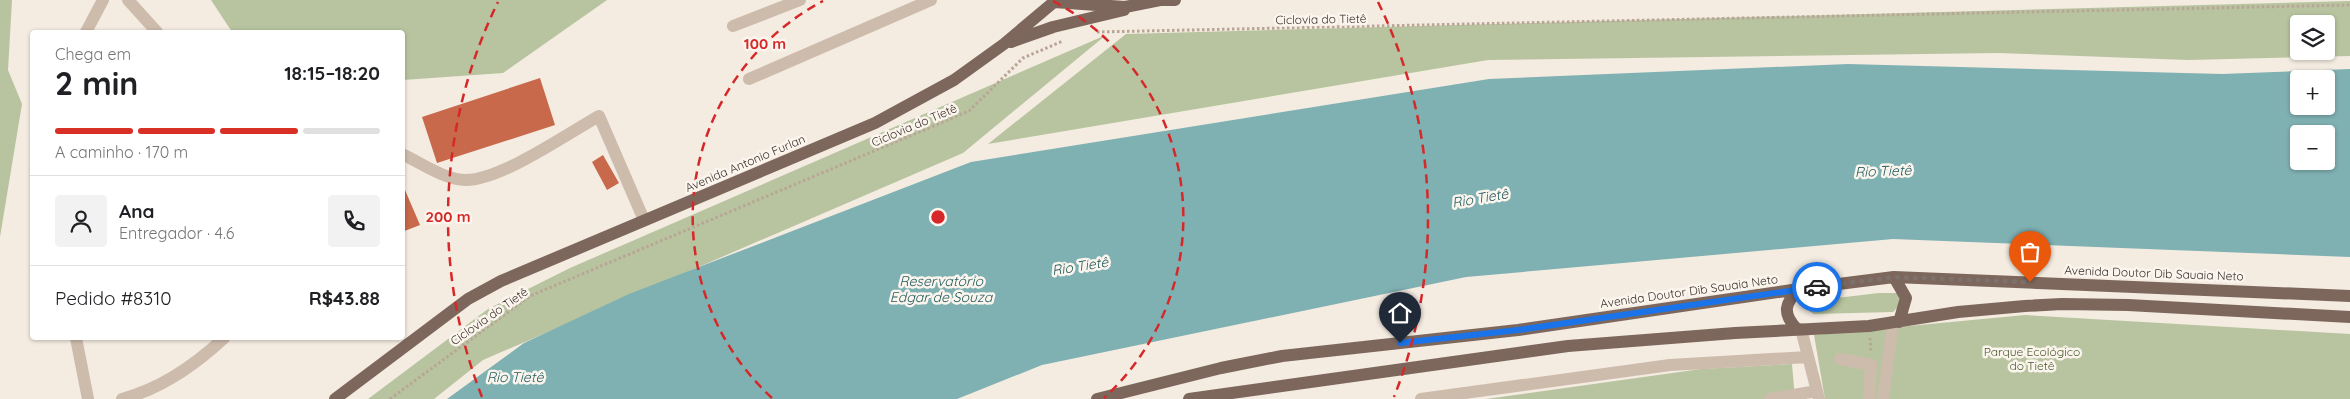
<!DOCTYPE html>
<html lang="pt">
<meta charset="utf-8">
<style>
body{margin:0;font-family:Quicksand,sans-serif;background:#f2f2f2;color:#202124;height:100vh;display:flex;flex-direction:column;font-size:19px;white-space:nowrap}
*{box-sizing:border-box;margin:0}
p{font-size:16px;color:#757577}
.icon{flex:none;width:28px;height:28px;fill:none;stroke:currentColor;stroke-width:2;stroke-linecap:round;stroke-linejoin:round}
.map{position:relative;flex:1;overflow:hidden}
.details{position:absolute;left:30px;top:30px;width:375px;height:310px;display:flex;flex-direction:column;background:#fff;border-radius:5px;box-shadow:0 1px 4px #0004}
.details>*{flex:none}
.tools{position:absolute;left:2290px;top:15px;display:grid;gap:10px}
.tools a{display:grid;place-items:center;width:45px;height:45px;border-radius:5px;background:#fff;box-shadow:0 1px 4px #0004;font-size:25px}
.pin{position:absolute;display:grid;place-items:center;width:42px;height:42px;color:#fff;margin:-51px -21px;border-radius:50% 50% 50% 0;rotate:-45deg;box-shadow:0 0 5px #0007}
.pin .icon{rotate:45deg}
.courier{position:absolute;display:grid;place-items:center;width:50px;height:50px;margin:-25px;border:4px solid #1a73e8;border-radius:50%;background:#fff;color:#222;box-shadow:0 1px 6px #0007}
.headline em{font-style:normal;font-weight:800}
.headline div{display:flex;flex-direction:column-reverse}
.headline{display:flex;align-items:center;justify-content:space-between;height:85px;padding:0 25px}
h1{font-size:32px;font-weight:800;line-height:38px}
.bar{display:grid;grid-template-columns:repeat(4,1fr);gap:8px 5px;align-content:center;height:60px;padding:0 25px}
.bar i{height:6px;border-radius:4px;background:#e0e0e0}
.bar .selected{background:#d93025}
.bar p{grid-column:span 4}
.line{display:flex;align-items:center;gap:12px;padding:0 25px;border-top:1px solid #e0e0e0}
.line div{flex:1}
.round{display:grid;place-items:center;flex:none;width:52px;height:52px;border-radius:5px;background:#f2f2f2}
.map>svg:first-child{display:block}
</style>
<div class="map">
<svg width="2350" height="399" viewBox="0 0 2350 399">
<rect width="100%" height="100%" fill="#f4ebe1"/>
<path fill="#b8c4a0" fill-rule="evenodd" d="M0,0H12L8,70L22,104L0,237Z
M211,0H607L503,73L403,80L402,32H232Z
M2350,1V56L2188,60L1998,53L1488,60L988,144L1126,34ZM2299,24H2326V51H2299Z
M1106,35L963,153L483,360L434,399H368L488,309L570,268Z
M1879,293H1897L1902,303L1893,312L1814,314L1809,311V305L1828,299Z
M2025,315L2350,334V399H1825L1814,335Z
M1792,364L1795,399H1486L1701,369Z"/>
<path fill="#7fb0b2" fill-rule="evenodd" d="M1848,64L2222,74L2350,69V257L1893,239L1466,277L1042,365L957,399H447L524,343L629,294L971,162L1489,79ZM2299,79H2326V106H2299ZM2299,134H2326V161H2299Z"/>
<path fill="#c8694b" d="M540,78L555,125L437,163L422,117Z
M603,155L619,183L607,190L592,162Z
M402,183L420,225L402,232Z"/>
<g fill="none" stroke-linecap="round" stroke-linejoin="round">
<path stroke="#b9a596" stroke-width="3" stroke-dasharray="2.5 2.5" stroke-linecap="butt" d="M1097,32L2350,5
M1870,338L1871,352
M390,399L530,296L969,111L1023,58L1063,41"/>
<path stroke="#cdbbac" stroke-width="12" d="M128,0L157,32
M733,26L800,0
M86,32L103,0
M749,79L931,0
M402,154C421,163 445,180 466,180C501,180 567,134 599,116L644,220
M1801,329L1819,399
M76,338L88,399
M1840,359L1871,365L1869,399
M122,399C160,389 195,365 224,338
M1421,399L1670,365L1808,357
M1770,399L1817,391
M1883,399L1893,322"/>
<path stroke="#7d675c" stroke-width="12" d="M1011,42L1053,27L1124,10
M1894,277L1906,298L1899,322
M1796,328C1782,313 1785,303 1799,289
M335,399L468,299L501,281L875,123L954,80L1004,44L1054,2L1125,7L1160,0H1175
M1097,399L1221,368L1282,356L1518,330L1799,289L1894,277L2350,296
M1189,399L1568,346L1735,333L1869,326L1958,312L2025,306L2062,304L2128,305L2350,317"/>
</g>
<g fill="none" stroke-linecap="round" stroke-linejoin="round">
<path stroke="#7c716b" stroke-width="5" stroke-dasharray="0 9" d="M1817,287L1894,277L2030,282"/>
<path stroke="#1a73e8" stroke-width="6" d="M1400,343L1518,330L1817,287"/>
</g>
<g fill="none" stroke="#d62828" stroke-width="2.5" stroke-dasharray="9 6">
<path d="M772 398A245 245 0 0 1 823 1M1053 1A245 245 0 0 1 1104 398"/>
<path d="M482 397A490 490 0 0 1 498 2M1378 2A490 490 0 0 1 1394 397"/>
</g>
<g text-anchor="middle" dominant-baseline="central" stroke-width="5" stroke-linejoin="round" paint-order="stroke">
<g font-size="12" fill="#3b302b" stroke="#fbf5ee">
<text transform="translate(1321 19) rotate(-1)">Ciclovia do Tietê</text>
<text transform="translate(914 125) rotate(-23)">Ciclovia do Tietê</text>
<text transform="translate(745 163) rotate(-23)">Avenida Antonio Furlan</text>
<text transform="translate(2154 273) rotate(2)">Avenida Doutor Dib Sauaia Neto</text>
<text transform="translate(1689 291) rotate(-8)">Avenida Doutor Dib Sauaia Neto</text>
<text transform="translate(489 316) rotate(-35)">Ciclovia do Tietê</text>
</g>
<g font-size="12" fill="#4a5a2e" stroke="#fbf5ee">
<text x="2032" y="351">Parque Ecológico<tspan x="2032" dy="14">do Tietê</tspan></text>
</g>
<g font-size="14" font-style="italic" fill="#1f5a5e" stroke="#fbf5ee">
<text transform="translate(1883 171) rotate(-2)">Rio Tietê</text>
<text transform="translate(1480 198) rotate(-10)">Rio Tietê</text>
<text transform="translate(1080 266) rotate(-9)">Rio Tietê</text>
<text x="941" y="281">Reservatório<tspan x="941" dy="16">Edgar de Souza</tspan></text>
<text x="515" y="377">Rio Tietê</text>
</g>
</g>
<circle cx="938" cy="217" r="8" fill="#d62828" stroke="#fbf5ee" stroke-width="2.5"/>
<g font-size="15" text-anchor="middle" font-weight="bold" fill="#d62828" stroke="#fbf5ee" stroke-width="5" stroke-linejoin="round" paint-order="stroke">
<text x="765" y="49">100 m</text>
<text x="448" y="222">200 m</text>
</g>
</svg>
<div class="tools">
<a><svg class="icon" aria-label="layers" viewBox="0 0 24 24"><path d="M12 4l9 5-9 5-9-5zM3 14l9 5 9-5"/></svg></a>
<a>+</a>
<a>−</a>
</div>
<div class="pin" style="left:2030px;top:282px;background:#ea580c"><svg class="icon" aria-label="bag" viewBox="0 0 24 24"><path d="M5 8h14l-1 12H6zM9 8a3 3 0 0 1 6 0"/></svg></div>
<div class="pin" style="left:1400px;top:343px;background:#1f2937"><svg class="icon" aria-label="home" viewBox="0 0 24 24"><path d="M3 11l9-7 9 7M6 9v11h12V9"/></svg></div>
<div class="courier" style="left:1817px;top:287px"><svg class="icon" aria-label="car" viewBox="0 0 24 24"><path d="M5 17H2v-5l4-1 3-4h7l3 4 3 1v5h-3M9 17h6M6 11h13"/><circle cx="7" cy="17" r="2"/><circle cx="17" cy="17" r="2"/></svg></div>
<section class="details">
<div class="headline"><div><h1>2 min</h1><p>Chega em</p></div><em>18:15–18:20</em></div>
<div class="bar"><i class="selected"></i><i class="selected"></i><i class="selected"></i><i></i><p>A caminho · 170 m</p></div>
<div class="line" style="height:90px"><a class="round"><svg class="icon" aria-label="person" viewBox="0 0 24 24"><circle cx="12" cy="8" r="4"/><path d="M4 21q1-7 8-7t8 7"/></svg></a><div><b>Ana</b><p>Entregador · 4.6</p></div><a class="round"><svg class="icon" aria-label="phone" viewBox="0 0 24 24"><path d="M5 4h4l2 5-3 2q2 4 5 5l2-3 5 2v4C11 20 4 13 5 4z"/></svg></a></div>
<div class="line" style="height:65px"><div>Pedido #8310</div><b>R$43.88</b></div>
</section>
</div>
